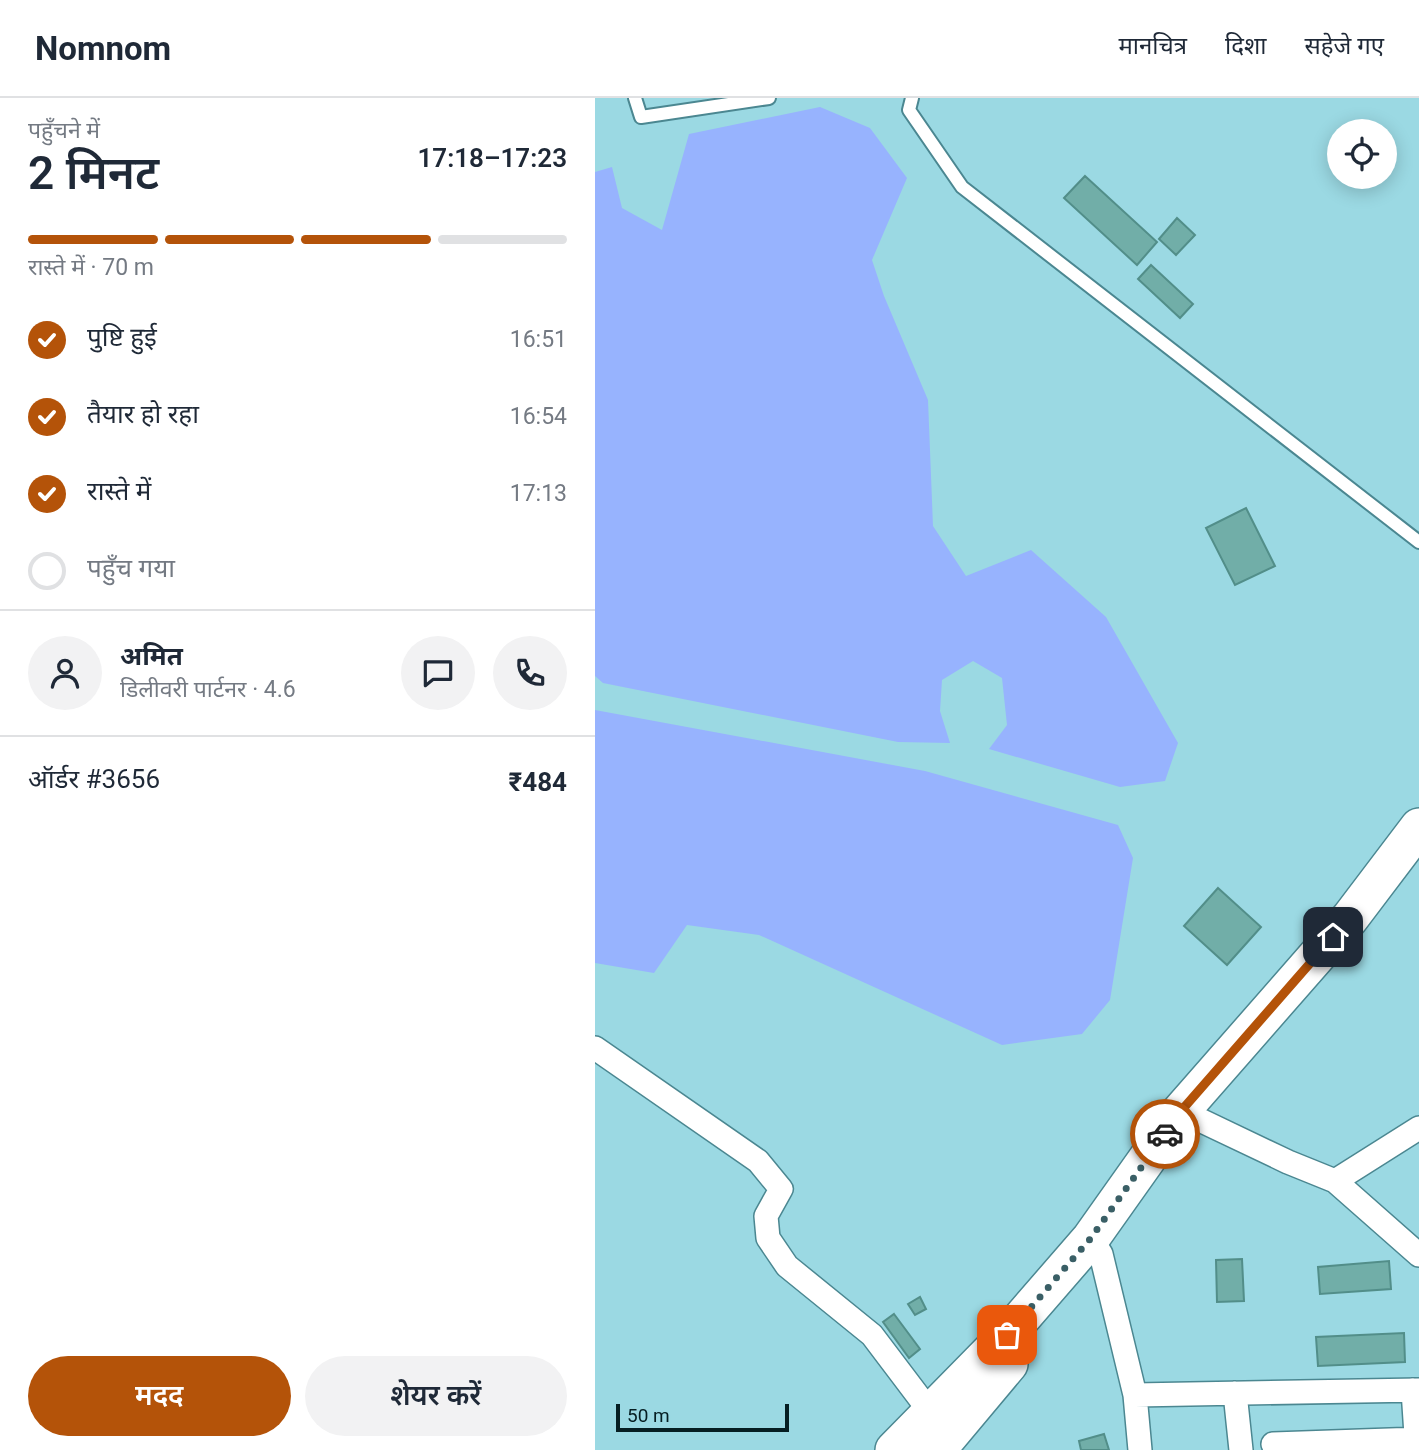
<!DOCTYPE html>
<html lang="hi">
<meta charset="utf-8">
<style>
body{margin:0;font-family:Roboto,"Noto Sans Devanagari",sans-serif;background:#f2f2f3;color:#1f2937;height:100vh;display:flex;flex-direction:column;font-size:26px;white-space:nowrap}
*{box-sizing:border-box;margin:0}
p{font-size:23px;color:#747a83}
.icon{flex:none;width:38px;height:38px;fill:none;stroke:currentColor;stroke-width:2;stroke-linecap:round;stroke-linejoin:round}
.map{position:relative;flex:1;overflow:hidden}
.details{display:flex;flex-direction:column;background:#fff;width:595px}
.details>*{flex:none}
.tools{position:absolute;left:732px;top:21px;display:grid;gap:14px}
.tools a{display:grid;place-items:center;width:70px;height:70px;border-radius:50%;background:#fff;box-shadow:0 4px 18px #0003;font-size:35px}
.scale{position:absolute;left:21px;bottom:18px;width:173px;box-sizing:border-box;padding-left:7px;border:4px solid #051e22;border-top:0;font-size:19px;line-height:24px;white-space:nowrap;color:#051e22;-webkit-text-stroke:5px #9bd9e3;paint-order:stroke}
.pin{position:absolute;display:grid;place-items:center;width:60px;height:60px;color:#fff;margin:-30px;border-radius:14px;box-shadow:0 4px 10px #0006}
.courier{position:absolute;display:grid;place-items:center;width:70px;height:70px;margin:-35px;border:5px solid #b45309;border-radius:50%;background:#fff;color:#222;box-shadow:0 2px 9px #0007}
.overview em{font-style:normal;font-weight:600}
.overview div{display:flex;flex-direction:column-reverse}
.overview{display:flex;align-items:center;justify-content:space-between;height:119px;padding:0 28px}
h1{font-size:46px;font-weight:600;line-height:52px}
.bar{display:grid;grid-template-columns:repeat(4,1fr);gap:10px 7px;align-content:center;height:84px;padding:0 28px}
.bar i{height:9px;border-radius:5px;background:#e0e1e3}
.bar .selected{background:#b45309}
.bar p{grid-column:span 4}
.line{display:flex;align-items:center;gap:18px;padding:0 28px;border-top:2px solid #e0e1e3}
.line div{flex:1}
.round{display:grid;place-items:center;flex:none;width:74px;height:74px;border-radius:37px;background:#f2f2f3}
ol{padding:0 28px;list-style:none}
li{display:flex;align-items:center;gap:21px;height:77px}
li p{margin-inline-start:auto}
li .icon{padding:7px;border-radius:50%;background:#b45309;color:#fff;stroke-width:4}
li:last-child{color:#747a83}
li i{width:38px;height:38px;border:4px solid #e0e1e3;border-radius:50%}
.action{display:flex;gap:14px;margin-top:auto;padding:14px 28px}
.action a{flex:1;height:80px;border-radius:42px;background:#b45309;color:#fff;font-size:28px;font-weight:600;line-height:80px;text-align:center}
.action a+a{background:#f2f2f3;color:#1f2937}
header{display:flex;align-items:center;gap:42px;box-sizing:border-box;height:98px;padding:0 35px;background:#fff;border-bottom:2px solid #e0e1e3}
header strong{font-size:33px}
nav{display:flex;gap:38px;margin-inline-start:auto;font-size:24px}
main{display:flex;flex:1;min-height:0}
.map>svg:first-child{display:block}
</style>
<header>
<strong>Nomnom</strong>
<nav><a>मानचित्र</a><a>दिशा</a><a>सहेजे गए</a></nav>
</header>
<main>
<section class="details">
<div class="overview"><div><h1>2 मिनट</h1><p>पहुँचने में</p></div><em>17:18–17:23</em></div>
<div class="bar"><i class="selected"></i><i class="selected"></i><i class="selected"></i><i></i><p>रास्ते में · 70 m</p></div>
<ol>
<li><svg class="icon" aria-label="check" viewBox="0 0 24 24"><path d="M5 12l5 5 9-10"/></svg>पुष्टि हुई<p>16:51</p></li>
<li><svg class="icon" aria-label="check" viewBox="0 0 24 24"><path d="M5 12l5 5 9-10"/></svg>तैयार हो रहा<p>16:54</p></li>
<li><svg class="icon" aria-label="check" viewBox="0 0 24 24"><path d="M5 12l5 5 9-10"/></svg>रास्ते में<p>17:13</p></li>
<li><i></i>पहुँच गया</li>
</ol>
<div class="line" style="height:126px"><a class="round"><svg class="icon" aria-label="person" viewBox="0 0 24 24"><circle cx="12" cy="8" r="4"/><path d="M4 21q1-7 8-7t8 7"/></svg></a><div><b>अमित</b><p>डिलीवरी पार्टनर · 4.6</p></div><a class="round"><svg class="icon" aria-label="chat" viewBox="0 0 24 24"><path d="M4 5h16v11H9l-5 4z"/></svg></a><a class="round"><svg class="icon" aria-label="phone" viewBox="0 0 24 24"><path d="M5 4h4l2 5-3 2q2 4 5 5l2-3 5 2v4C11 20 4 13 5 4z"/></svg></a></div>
<div class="line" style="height:91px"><div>ऑर्डर #3656</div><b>₹484</b></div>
<div class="action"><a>मदद</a><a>शेयर करें</a></div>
</section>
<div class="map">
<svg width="824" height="1352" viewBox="0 0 824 1352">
<rect width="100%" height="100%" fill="#9bd9e3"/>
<path fill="#97b3fe" d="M225,9L275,30L312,80L277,162L289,198L333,302L338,428L371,478L436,452L511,519L583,645L570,683L525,689L394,651L412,627L407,580L378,563L347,582L345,613L355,645L303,644L8,585L0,578V74L17,69L27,110L67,132L94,36Z
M0,612L330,673L523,727L538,760L515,902L487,936L407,947L164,837L92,827L59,875L0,865Z"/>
<path fill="#71aea8" stroke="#528e89" stroke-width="2" d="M490,78L562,144L542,167L469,100Z
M582,120L600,137L581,157L564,141Z
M556,167L598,206L585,220L543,181Z
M651,410L680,468L640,487L611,430Z
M623,790L666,829L632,867L589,828Z
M647,1161L649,1203L622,1204L621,1162Z
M794,1163L796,1191L725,1196L723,1169Z
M325,1199L331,1211L320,1217L313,1206Z
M299,1216L325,1251L314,1260L288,1224Z
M809,1235L810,1264L723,1268L721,1239Z
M509,1336L514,1352H486L484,1343Z"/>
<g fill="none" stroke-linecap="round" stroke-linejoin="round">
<defs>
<path id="lane" d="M40,0L46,19L174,0
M317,0L314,12L367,89L824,444"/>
<path id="street" d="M0,950L163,1063L186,1091L171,1118L173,1140L192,1168L277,1237L336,1315
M586,1013L693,1064L740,1083L824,1157
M740,1083L824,1030
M496,1140L506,1156L540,1297L545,1352
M818,1292L822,1352
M640,1295L646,1352
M540,1297L824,1292
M678,1346L824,1341"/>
<path id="primary" d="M299,1352L412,1237L496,1140L586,1013L755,820L824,729
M342,1352L414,1266"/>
</defs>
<use href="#lane" stroke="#4b8791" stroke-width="16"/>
<use href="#street" stroke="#4b8791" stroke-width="26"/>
<use href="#primary" stroke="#4b8791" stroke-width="40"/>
<use href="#lane" stroke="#fff" stroke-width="12"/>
<use href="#street" stroke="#fff" stroke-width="23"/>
<use href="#primary" stroke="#fff" stroke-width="37"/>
</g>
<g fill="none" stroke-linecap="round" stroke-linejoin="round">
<path stroke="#3a5f66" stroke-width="7" stroke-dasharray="0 12.6" d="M412,1237L496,1140L570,1036"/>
<path stroke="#b45309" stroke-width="9" d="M570,1036L586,1013L738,839"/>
</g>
</svg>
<div class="tools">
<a><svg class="icon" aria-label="locate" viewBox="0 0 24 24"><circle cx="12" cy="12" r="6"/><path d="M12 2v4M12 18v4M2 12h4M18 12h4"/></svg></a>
</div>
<div class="scale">50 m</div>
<div class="pin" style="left:412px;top:1237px;background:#ea580c"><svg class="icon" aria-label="bag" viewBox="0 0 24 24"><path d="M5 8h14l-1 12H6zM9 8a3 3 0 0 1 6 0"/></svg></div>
<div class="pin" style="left:738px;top:839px;background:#1f2937"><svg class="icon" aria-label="home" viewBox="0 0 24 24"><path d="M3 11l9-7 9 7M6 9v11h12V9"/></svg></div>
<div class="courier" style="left:570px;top:1036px"><svg class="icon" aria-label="car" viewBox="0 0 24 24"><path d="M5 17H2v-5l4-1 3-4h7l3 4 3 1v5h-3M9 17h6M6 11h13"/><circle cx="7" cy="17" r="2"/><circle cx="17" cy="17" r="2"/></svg></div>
</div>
</main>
